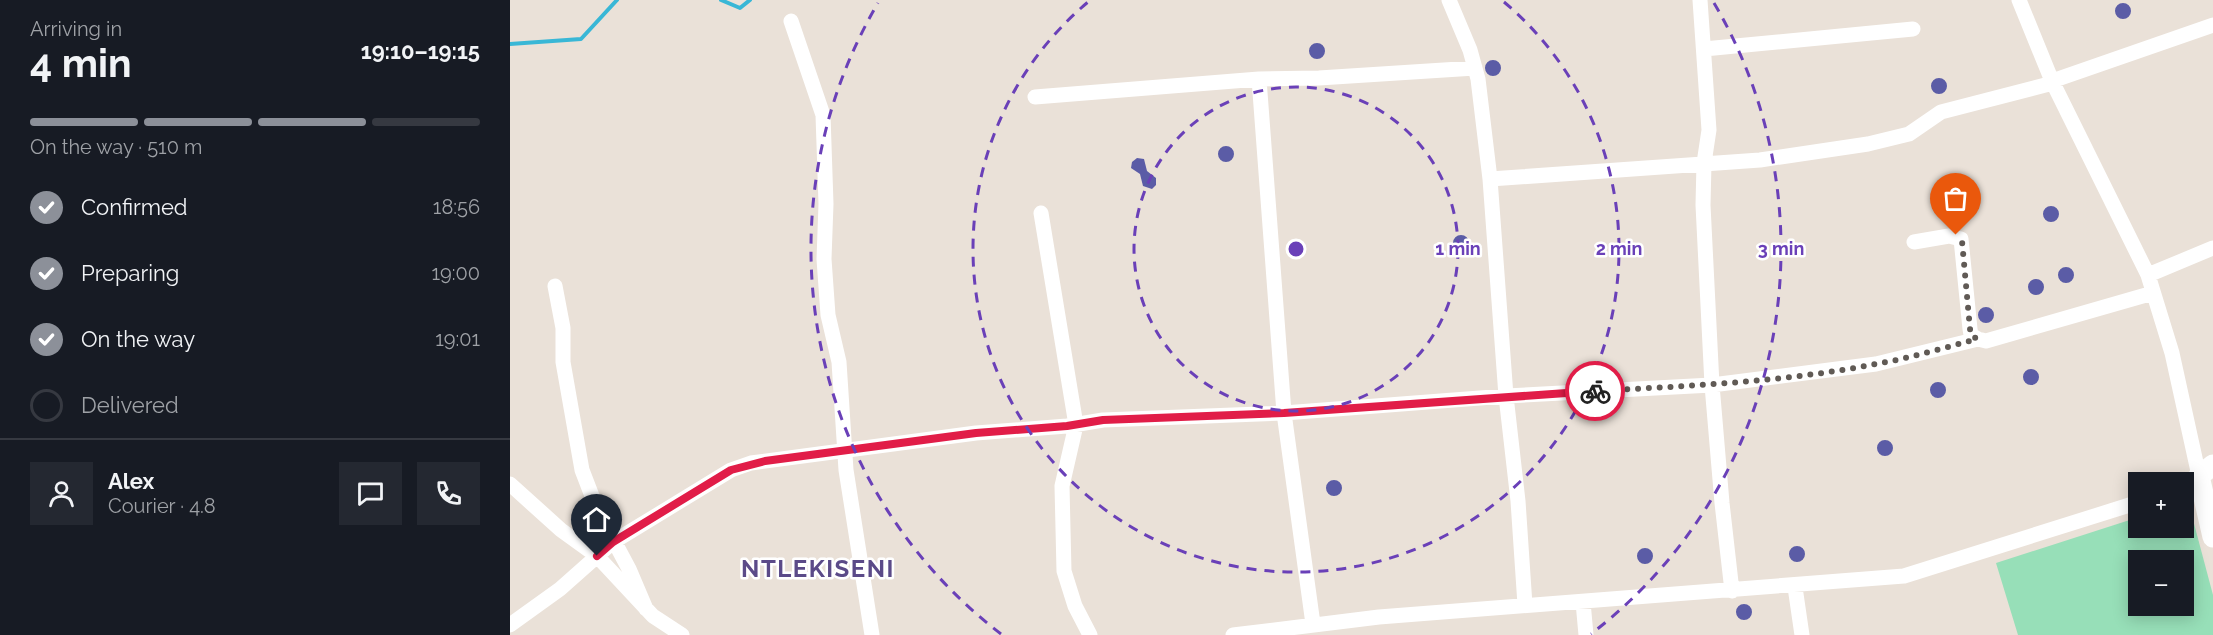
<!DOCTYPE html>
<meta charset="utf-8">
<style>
body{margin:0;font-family:Raleway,sans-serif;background:#242831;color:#f1f3f6;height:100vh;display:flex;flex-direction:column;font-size:22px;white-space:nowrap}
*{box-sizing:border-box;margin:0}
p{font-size:20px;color:#9ea1a6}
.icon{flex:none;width:33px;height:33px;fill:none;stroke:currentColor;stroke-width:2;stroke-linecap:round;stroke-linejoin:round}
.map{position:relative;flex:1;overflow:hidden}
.details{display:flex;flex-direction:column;background:#171b24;width:510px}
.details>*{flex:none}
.controls{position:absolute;left:1618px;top:472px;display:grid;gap:12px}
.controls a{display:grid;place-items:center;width:66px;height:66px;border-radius:0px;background:#171b24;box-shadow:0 3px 15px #0003;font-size:30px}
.pin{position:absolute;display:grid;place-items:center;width:51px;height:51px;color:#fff;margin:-62px -26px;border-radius:50% 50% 50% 0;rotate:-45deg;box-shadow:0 0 6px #0007}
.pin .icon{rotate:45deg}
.courier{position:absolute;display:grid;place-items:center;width:60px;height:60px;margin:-30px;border:4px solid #e11d48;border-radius:50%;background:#fff;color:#222;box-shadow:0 2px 8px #0007}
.summary em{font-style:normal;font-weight:700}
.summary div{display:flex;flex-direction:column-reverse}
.summary{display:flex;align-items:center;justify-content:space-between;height:102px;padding:0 30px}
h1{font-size:39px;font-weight:700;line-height:45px}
.bar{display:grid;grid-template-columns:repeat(4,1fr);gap:9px 6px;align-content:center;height:72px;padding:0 30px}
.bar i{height:8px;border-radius:4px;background:#363941}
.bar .active{background:#8c9099}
.bar p{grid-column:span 4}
.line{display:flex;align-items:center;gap:15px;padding:0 30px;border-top:2px solid #363941}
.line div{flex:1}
.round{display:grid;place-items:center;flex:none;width:63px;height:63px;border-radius:0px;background:#242831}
ol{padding:0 30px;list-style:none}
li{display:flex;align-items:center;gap:18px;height:66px}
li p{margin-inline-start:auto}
li .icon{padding:6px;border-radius:50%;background:#8c9099;color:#fff;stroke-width:4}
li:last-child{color:#9ea1a6}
li i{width:33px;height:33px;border:3px solid #363941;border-radius:50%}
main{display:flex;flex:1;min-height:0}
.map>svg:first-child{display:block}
</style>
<main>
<section class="details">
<div class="summary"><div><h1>4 min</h1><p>Arriving in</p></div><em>19:10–19:15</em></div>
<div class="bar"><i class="active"></i><i class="active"></i><i class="active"></i><i></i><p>On the way · 510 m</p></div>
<ol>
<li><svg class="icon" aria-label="check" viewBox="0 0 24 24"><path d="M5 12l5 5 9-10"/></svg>Confirmed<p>18:56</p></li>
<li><svg class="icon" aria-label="check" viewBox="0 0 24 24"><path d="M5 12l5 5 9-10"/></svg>Preparing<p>19:00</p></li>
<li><svg class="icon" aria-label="check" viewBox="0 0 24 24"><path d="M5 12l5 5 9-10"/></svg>On the way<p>19:01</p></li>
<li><i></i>Delivered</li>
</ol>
<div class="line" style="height:108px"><a class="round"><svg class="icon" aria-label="person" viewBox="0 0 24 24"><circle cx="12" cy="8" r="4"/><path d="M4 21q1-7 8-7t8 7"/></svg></a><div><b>Alex</b><p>Courier · 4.8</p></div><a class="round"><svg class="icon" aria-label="chat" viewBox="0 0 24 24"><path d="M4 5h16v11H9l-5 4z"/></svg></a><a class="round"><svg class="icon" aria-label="phone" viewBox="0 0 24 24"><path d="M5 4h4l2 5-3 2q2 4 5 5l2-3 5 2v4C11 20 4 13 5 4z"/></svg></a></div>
</section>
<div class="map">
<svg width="1703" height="635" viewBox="0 0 1703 635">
<rect width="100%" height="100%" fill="#eae1d8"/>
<path fill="#97dfb8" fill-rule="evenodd" d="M1678,501L1703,595V635H1508L1486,563L1629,517V528H1674V503ZM1629,561H1674V606H1629Z"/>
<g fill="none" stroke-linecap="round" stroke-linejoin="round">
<path stroke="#39b7d6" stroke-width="4" d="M211,0L230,8L240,0
M0,44L71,39L107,0"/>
</g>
<path fill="#5b5ca6" d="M1605 11a8 8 0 1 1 16 0a8 8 0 1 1-16 0Z
M799 51a8 8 0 1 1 16 0a8 8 0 1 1-16 0Z
M975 68a8 8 0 1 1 16 0a8 8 0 1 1-16 0Z
M1421 86a8 8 0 1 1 16 0a8 8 0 1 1-16 0Z
M708 154a8 8 0 1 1 16 0a8 8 0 1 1-16 0Z
M627,158L634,159L637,171L646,178V185L642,189L633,186L630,174L621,168L622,162Z
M1533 214a8 8 0 1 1 16 0a8 8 0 1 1-16 0Z
M943 243a8 8 0 1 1 16 0a8 8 0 1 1-16 0Z
M1548 275a8 8 0 1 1 16 0a8 8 0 1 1-16 0Z
M1518 287a8 8 0 1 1 16 0a8 8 0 1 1-16 0Z
M1468 315a8 8 0 1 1 16 0a8 8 0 1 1-16 0Z
M1513 377a8 8 0 1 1 16 0a8 8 0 1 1-16 0Z
M1420 390a8 8 0 1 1 16 0a8 8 0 1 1-16 0Z
M1367 448a8 8 0 1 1 16 0a8 8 0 1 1-16 0Z
M816 488a8 8 0 1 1 16 0a8 8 0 1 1-16 0Z
M1279 554a8 8 0 1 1 16 0a8 8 0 1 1-16 0Z
M1127 556a8 8 0 1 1 16 0a8 8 0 1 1-16 0Z
M1226 612a8 8 0 1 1 16 0a8 8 0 1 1-16 0Z"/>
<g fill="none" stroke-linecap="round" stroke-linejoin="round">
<path stroke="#fff" stroke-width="15" d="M939,0L960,50L968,79L980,179L996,396L1008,501L1015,605
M1190,0L1199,130L1194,163L1193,205L1202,385L1212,503L1222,591
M1509,0L1542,81L1638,275L1662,353L1689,476
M281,21L313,115L316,204L314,259L318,315L329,362L336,470L362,635
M1194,49L1403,29
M749,79L774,413L803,624
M1542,81L1703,25
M525,97L749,79L809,78L965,68
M980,179L1250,160L1358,144L1399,134L1431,112L1543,83
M531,213L566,425L552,486L554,571L565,606L580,635
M1404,242L1439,236L1451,239L1460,329L1461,335L1468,339
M1638,275L1703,248
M45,286L53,328V362L72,470L87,509L119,569L136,609
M0,484L51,530L87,556L143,616L172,635
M1674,488L1690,484
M1285,587L1292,635
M1073,602L1076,635
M0,625L50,589L103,542L221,470L241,463L466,433L557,426L593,420L774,413L996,396L1202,385L1366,364L1468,339L1476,341L1643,293
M723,635L869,617L1394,576L1629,502"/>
<path stroke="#fff" stroke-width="21" d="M1703,465L1689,476L1703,537"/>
</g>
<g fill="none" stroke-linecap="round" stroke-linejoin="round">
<path stroke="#605a55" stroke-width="6" stroke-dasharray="0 10.8" d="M1085,391C1178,386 1274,382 1366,364C1400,358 1434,348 1467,339L1461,335L1460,329L1452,241L1446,235"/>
<path stroke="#e11d48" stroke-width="8" d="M87,556L103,542L221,470L255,461L466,433L557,426L593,420L774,413L1085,391"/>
</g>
<g fill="none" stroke="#6a40b8" stroke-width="3" stroke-dasharray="10 8">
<circle cx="786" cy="249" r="162"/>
<path d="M994 2A323 323 0 1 1 578 2"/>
<path d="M491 634A485 485 0 0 1 368 3M1204 3A485 485 0 0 1 1081 634"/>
</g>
<g text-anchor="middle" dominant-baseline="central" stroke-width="5" stroke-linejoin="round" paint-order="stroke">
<g font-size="24" font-weight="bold" letter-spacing="1.5" fill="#5b4a88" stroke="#fff">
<text x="308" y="568">NTLEKISENI</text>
</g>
</g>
<circle cx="786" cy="249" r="9" fill="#6a40b8" stroke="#fff" stroke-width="3"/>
<g font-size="18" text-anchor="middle" font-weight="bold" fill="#6a40b8" stroke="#fff" stroke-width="5" stroke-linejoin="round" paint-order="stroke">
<text x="948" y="255">1 min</text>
<text x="1109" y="255">2 min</text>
<text x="1271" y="255">3 min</text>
</g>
</svg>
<div class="controls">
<a>+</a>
<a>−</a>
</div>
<div class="pin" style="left:1446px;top:235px;background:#ea580c"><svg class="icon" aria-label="bag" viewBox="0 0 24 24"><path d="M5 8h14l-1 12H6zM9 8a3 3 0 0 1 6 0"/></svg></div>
<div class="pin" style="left:87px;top:556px;background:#1f2937"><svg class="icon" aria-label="home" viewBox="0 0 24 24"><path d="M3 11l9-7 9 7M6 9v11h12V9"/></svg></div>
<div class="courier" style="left:1085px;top:391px"><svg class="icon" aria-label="bike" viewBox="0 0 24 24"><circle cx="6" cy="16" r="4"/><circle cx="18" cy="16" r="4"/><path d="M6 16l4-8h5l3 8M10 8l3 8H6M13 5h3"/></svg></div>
</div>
</main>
